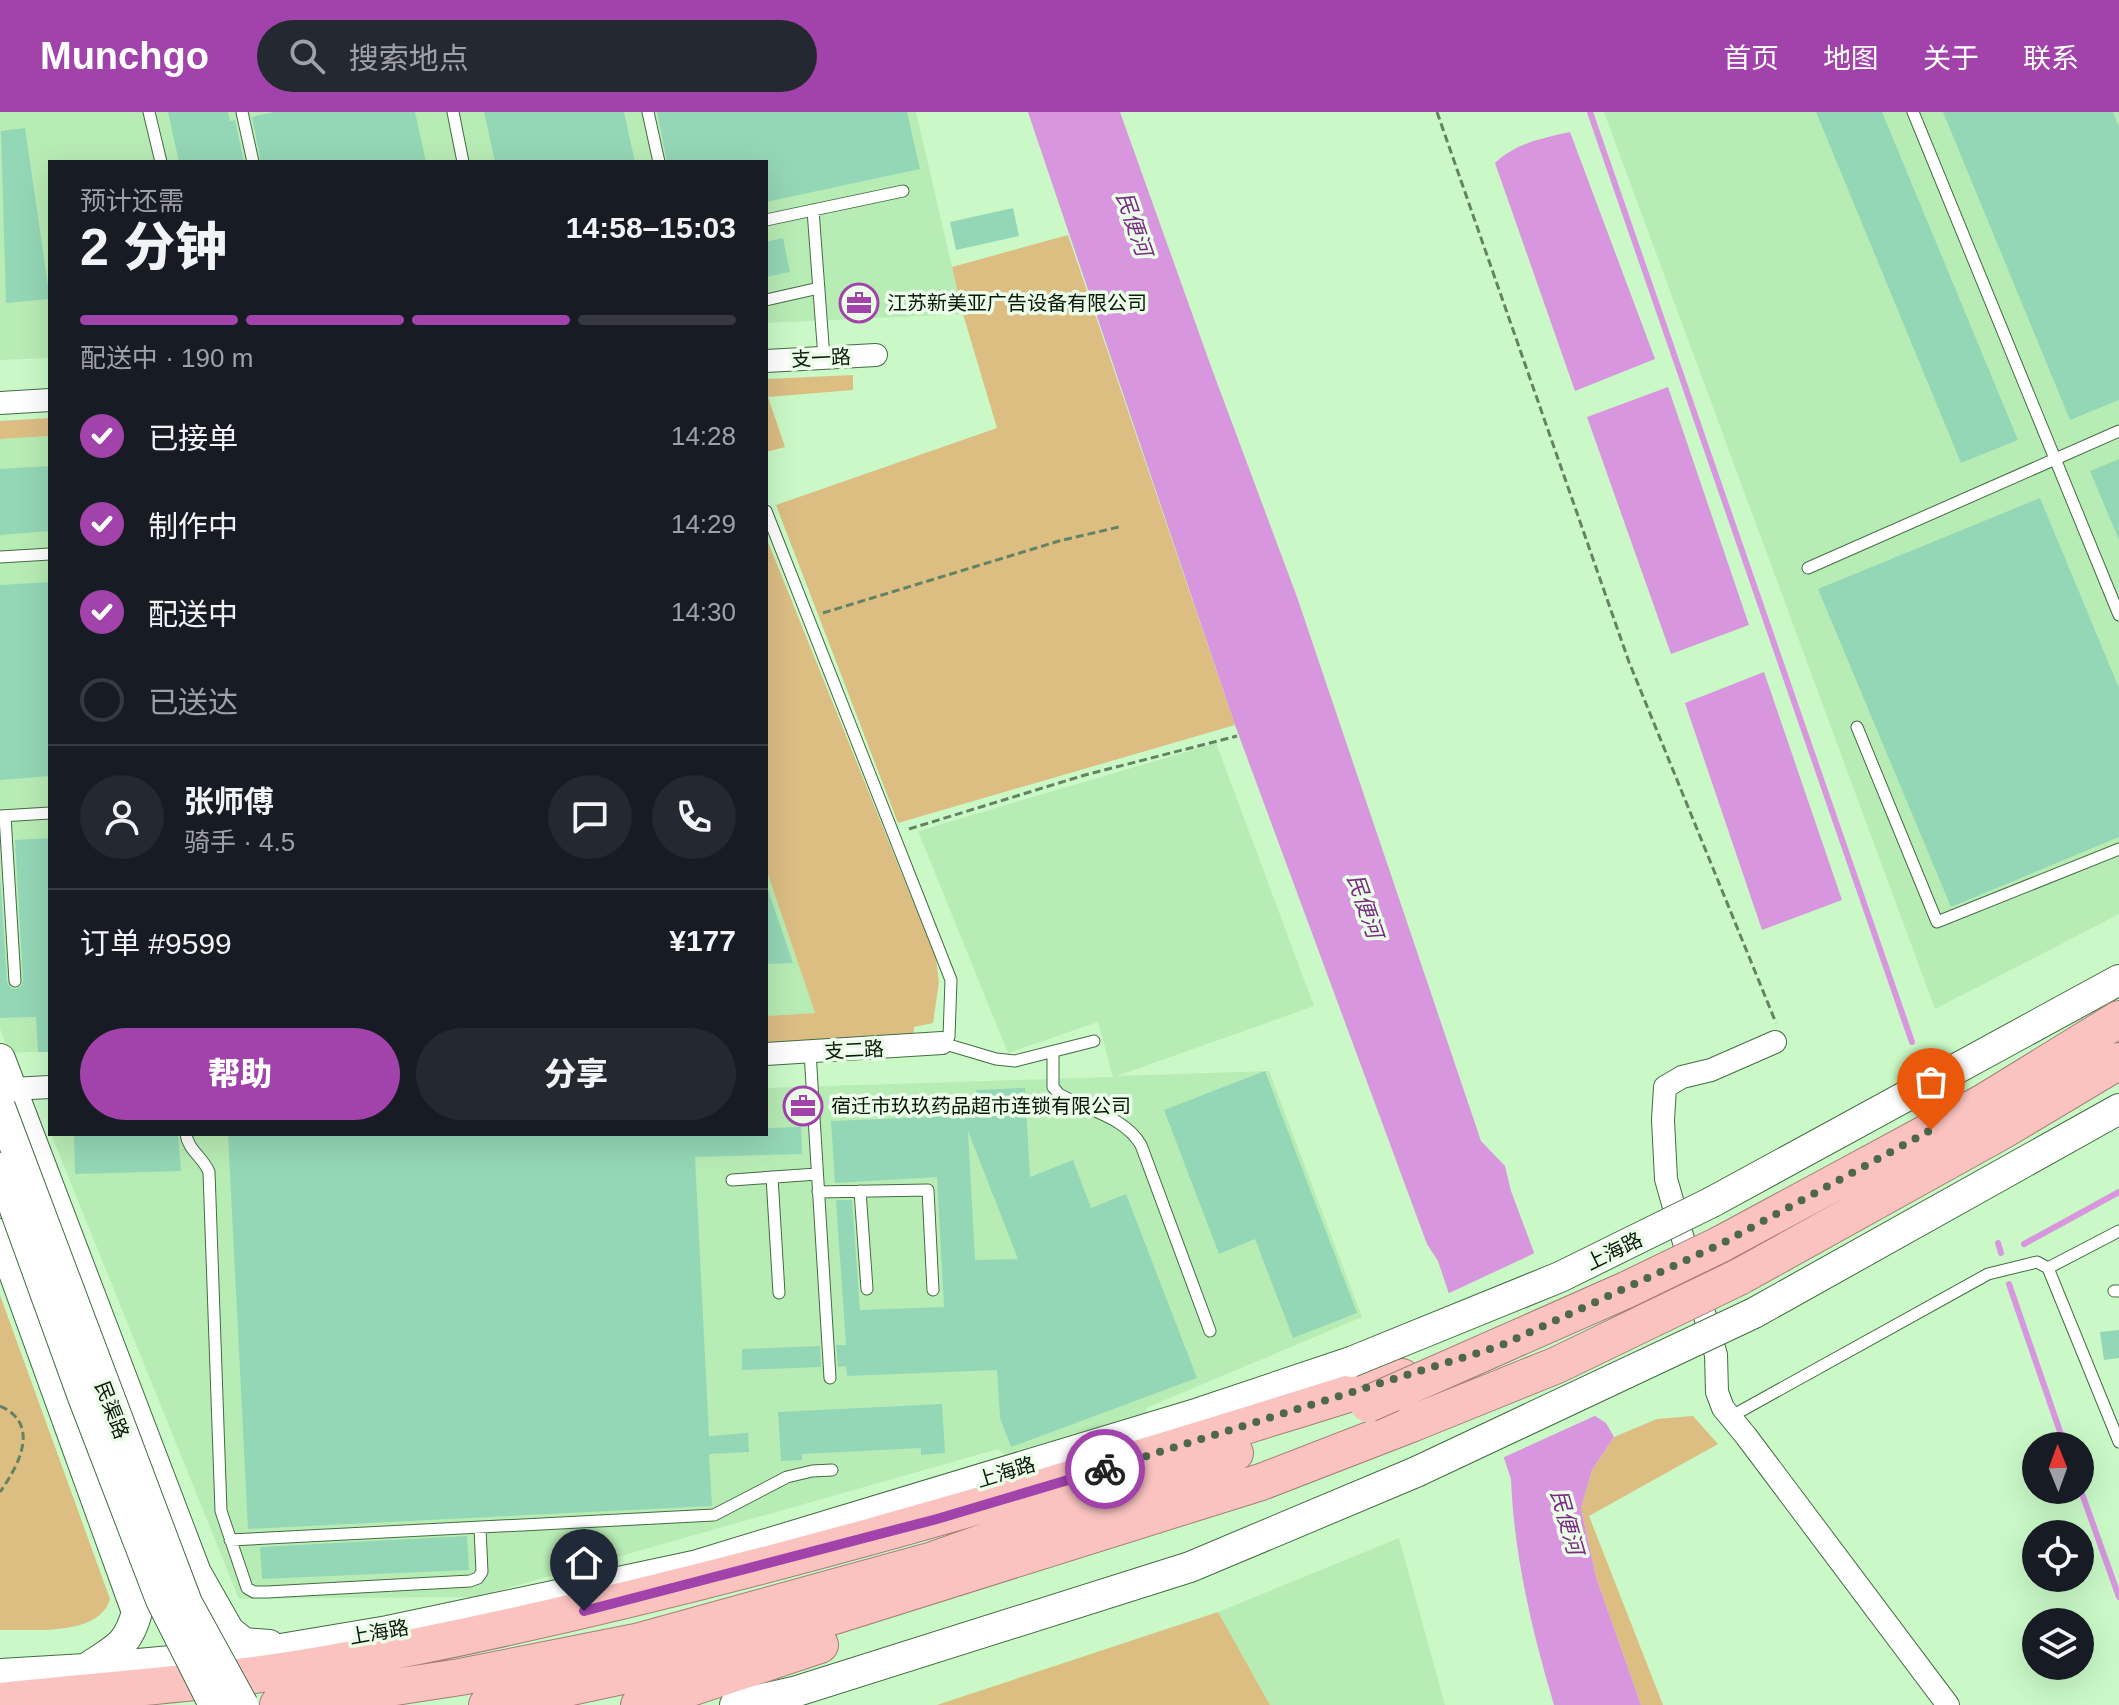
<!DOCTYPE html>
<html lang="zh">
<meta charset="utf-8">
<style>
body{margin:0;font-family:Helvetica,"Noto Sans SC",sans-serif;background:#242831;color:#f1f3f6;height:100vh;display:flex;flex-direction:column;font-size:30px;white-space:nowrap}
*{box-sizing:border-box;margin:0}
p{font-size:26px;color:#9ea1a6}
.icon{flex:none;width:44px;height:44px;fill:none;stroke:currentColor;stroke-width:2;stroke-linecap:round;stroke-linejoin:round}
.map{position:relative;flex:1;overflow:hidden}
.panel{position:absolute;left:48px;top:48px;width:720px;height:976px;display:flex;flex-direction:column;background:#171b24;border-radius:0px;box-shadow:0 8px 32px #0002}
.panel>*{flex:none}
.needle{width:52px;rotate:359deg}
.controls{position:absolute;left:2022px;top:1320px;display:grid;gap:16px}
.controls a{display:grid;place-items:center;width:72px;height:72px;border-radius:50%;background:#171b24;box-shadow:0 8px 32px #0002;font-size:40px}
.pin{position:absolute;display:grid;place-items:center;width:68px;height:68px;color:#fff;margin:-82px -34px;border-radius:50% 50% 50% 0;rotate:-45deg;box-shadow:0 0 8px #0007}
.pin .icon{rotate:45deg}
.courier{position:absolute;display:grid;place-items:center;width:80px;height:80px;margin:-40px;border:6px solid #a243ac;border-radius:50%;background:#fff;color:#222;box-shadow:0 2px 10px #0007}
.head em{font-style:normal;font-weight:800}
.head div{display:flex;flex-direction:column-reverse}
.head{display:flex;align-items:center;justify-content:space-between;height:136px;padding:0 32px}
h1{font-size:52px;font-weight:800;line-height:60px}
.bar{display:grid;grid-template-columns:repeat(4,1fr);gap:12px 8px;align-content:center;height:96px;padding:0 32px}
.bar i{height:10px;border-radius:6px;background:#363941}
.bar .current{background:#a243ac}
.bar p{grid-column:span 4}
.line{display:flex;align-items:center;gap:20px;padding:0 32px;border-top:2px solid #363941}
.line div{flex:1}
.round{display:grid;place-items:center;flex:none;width:84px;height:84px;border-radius:42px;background:#242831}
ol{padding:0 32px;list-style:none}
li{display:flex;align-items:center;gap:24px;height:88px}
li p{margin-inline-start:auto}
li .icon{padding:8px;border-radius:50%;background:#a243ac;color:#fff;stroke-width:4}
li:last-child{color:#9ea1a6}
li i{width:44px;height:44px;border:4px solid #363941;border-radius:50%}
.action{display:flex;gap:16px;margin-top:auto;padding:16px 32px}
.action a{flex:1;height:92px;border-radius:48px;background:#a243ac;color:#fff;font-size:32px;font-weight:800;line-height:92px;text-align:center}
.action a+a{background:#242831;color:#f1f3f6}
header{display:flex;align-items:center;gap:48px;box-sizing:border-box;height:112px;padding:0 40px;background:#a243ac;color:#fff}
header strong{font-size:38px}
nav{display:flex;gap:44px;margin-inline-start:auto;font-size:28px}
.search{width:560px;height:72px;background:#242831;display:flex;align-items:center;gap:20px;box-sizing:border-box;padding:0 28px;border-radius:44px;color:#9ea1a6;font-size:30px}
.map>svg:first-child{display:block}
</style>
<header>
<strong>Munchgo</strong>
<div class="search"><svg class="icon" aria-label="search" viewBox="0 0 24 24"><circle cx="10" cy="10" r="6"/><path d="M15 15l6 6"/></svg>搜索地点</div>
<nav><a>首页</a><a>地图</a><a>关于</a><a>联系</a></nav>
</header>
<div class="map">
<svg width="2119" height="1593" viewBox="0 0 2119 1593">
<rect width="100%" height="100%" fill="#caf9c7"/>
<path fill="#b8ecb5" d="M0,0H916L963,202L766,211V50H50V246L0,248Z
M1604,0H2119V802L1935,897Z
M50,324V939L9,941L0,917V327Z
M1216,631L1314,894L1117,964L1269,959L1362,1205L1146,1296L1151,1308L1023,1359L998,1337L476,1485L239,1487L51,1022H766V976L1113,965L1098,910L1008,941L918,719Z
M766,757L815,901L766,904Z
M1399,1426L1445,1593H1270L1218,1500Z"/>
<path fill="#dcbe83" d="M1068,123L1235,613L898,711L776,393L997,316L963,202L952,155Z
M853,263V278L768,285L785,335L766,340V267Z
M50,306V324L0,327V309Z
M766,425L936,847L939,870L933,911L914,915L913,926L766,932V904L815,901L766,757Z
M0,1183L110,1487C99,1525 32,1517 0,1518Z
M1693,1304L1718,1332L1589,1404L1663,1593H1641L1596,1465L1581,1396L1592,1358L1614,1325L1657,1307Z
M1218,1500L1270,1593H937Z"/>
<path fill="#d796de" d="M1028,0H1120L1213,260L1297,485L1481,1029L1505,1054L1511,1079L1595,1304L1606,1311L1614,1325L1592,1358L1581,1396L1596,1465L1641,1593H1554C1532,1519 1514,1444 1511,1367L1438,1149L1427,1132L1235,613Z
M1570,20L1655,247L1575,279L1495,51C1516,31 1543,26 1570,20Z
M1668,275L1749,513L1671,542L1587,305Z
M1764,560L1842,788L1762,818L1685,591Z"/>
<path fill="#caf9c7" d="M1537,1140L1599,1302L1500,1347L1445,1183Z"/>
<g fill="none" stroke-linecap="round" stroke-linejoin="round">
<path stroke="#d796de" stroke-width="6" d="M1590,0L1912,930
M1998,1131L2001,1141
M2024,1132L2119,1080
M2009,1172L2065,1334
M2080,1376L2119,1485"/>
</g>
<path fill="#94d7b7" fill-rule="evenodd" d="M168,0H228L230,9L235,8L244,50H179Z
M274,0H415L426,50H261L252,5Z
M484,0H624L635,50H495Z
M657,0H907L920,57L766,90V50H667Z
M1816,0H1882L2018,328L1961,351Z
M1943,0H2113L2119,15V288L2070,308Z
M25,16L50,187L6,191L1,19Z
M1013,96L1019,124L956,138L950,110Z
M783,126L790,160L766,165V130Z
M2119,347V428L2090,359Z
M50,354V419L0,423V357Z
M2040,386L2119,576V725L1951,795L1818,477Z
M50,470V664L0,668V473Z
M50,726V940H38L36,905L0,906V762L7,870L11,876L16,877L22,873L23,868L15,728Z
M768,778L793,851L766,852V779Z
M1265,959L1357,1201L1293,1226L1255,1127L1219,1142L1164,998Z
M1025,976L1030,1065L1073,1048L1091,1096L1126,1082L1197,1266L1011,1335L1000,1306L997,1258L847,1264L846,1254L838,1255L836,1233H846L836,1088H852L860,1198L944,1195L937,1065L835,1071L831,1009L978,1003L976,978ZM968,1019L1018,1147L975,1148Z
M801,1015L802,1042L695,1045L709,1324L748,1321L749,1340L709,1342L712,1394L248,1417L228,1022H766V1016Z
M74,1022H178L181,1059L75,1062Z
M2119,1218V1246L2104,1248L2100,1220Z
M820,1234L821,1255L742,1258V1237Z
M942,1292L945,1341L921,1343V1336L802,1342V1348L781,1349L778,1300Z
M467,1424L469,1458L262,1467L260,1435Z"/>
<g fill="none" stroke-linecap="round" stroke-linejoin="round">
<defs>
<path id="service" d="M149,0L161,50
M242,0L253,50
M453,0L463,50
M648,0L659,50
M1913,0L2119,503
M813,98L824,246
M766,108L903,79
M766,188L819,176
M766,399L951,868L949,925L942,931L996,947L1015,949L1094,929
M0,445L50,442
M1808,456L2119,319
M1857,615L1937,810L2119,737
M0,704L50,701
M5,704L15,869
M810,940L830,1266
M1053,940V975L1059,982C1086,998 1124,1004 1141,1033L1210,1219
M186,1022C188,1038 203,1045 209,1060L221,1399L247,1476L254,1480H267L470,1469L478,1466L482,1460L480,1416
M772,1065L779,1181
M732,1068L817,1062
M860,1079L867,1177
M818,1080L928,1078L933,1178
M2048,1156L2119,1119
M2114,1179H2119
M1730,1305L1988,1162L2037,1150L2048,1156L2119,1330
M230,1428L714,1403L787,1365L812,1359L832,1358"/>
<path id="minor" d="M766,249L876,243
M0,291L50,288
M1775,930L1711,958L1682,965L1665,975L1663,1008L1666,1067L1716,1243L1717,1280L1723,1296L1746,1324L1948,1593
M766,942L942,931
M11,977L50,975"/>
<path id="secondary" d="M0,947L196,1461L229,1519L244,1531L269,1533
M1712,1090L2119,868
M0,1122L137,1500C128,1533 117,1536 90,1554
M1754,1201L2119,997
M0,1562L85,1557L257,1541L388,1519L694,1454L1199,1301L1351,1250
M735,1593L794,1580L1190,1455L1416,1360"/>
<path id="trunk" d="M1721,1132L1984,990L2119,907
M1739,1165L2002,1019L2119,949
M0,1589C110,1577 222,1571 331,1551C695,1484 1049,1376 1402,1265
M278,1593L460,1565L636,1530L933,1448L1235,1341
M487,1593L618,1565L783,1520L1261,1370L1411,1312
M639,1593L820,1533"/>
</defs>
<use href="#service" stroke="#436c42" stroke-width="13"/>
<use href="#minor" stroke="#436c42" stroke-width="24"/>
<use href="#secondary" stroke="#436c42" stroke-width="32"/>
<use href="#trunk" stroke="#a47e76" stroke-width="38"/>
<path stroke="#648362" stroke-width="3" stroke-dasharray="8 4" stroke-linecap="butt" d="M1437,0L1629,550L1776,911
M823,501L1059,429L1119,415
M909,717L1085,663L1237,624
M0,1294C41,1312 19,1353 0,1380"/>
<use href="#service" stroke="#fff" stroke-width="11"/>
<use href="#minor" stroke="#fff" stroke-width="22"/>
<use href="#secondary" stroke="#fff" stroke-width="30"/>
<use href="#trunk" stroke="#fac3c0" stroke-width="36"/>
<defs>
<path id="secondary-bridge" d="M0,995L187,1491L243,1593
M0,1056L83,1285L161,1488L214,1593
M1351,1250L1560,1165L1712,1090
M1416,1360L1754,1201"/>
<path id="trunk-bridge" d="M1368,1292L1626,1178L1721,1132
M1411,1312L1557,1253L1739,1165"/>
</defs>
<use href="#secondary-bridge" stroke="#436c42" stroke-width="32" stroke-linecap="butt"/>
<use href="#trunk-bridge" stroke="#a47e76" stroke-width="38" stroke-linecap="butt"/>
<use href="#secondary-bridge" stroke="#fff" stroke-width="30"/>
<use href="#trunk-bridge" stroke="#fac3c0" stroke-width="36"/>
</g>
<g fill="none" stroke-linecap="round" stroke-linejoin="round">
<path stroke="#4d684c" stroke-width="8" stroke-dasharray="0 14.4" d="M1105,1357L1500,1234L1721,1132L1931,1018"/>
<path stroke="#a243ac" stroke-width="10" d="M584,1499L937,1407L1105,1357"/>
</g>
<defs>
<symbol id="office-ring" viewBox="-11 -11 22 22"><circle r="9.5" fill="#ebfde9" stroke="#a243ac" stroke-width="1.5"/><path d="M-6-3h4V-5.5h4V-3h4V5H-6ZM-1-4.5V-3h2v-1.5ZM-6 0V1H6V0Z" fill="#a243ac"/></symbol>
</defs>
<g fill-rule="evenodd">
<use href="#office-ring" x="837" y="169" width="44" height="44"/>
<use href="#office-ring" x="781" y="972" width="44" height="44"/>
</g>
<g text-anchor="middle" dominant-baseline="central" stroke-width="7" stroke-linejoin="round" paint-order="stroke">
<g font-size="20" fill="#091a09" stroke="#ebfde9" text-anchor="start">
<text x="887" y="191">江苏新美亚广告设备有限公司</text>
<text x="831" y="994">宿迁市玖玖药品超市连锁有限公司</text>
</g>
<g font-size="20" fill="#091a09" stroke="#ebfde9">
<text transform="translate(821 246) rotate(-3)">支一路</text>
<text transform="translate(854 938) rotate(-3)">支二路</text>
<text transform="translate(1614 1139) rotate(-26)">上海路</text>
<text transform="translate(112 1298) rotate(69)">民渠路</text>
<text transform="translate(1006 1360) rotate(-17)">上海路</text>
<text transform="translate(379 1520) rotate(-10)">上海路</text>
</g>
<g font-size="22" font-style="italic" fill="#792c82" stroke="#ebfde9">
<text transform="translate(1134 112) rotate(71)">民便河</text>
<text transform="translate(1365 794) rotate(71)">民便河</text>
<text transform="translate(1567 1410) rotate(74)">民便河</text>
</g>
</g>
</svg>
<div class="controls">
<a><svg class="needle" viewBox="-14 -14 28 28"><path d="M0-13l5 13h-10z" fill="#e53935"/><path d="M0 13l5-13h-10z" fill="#9ea1a6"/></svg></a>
<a><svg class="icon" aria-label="locate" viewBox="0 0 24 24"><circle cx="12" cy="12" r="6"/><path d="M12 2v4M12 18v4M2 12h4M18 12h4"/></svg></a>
<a><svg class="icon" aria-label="layers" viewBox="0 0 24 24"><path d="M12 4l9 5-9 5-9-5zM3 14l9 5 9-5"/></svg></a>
</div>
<div class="pin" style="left:1931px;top:1018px;background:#ea580c"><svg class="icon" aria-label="bag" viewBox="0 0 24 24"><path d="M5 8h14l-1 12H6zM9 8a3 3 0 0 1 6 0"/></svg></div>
<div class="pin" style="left:584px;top:1499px;background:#1f2937"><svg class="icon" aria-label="home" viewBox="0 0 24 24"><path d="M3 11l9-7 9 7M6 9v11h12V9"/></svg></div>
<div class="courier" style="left:1105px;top:1357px"><svg class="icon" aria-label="bike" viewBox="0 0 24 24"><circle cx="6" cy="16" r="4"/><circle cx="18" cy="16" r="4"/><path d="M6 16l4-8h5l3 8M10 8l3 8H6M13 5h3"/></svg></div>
<section class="panel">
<div class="head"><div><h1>2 分钟</h1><p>预计还需</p></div><em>14:58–15:03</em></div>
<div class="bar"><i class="current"></i><i class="current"></i><i class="current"></i><i></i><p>配送中 · 190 m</p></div>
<ol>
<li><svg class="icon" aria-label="check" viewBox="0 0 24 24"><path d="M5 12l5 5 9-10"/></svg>已接单<p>14:28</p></li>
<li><svg class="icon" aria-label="check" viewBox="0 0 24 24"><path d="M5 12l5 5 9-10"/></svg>制作中<p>14:29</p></li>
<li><svg class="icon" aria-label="check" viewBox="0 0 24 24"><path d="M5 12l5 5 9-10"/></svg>配送中<p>14:30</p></li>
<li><i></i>已送达</li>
</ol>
<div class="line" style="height:144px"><a class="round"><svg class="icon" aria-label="person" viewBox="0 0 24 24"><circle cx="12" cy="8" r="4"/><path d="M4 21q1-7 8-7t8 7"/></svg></a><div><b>张师傅</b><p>骑手 · 4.5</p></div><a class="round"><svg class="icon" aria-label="chat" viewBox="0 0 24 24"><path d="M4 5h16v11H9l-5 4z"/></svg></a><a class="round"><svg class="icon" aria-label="phone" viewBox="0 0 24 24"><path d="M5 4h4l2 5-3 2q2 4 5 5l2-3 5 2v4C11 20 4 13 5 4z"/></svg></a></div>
<div class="line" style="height:104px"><div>订单 #9599</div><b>¥177</b></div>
<div class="action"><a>帮助</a><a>分享</a></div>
</section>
</div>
